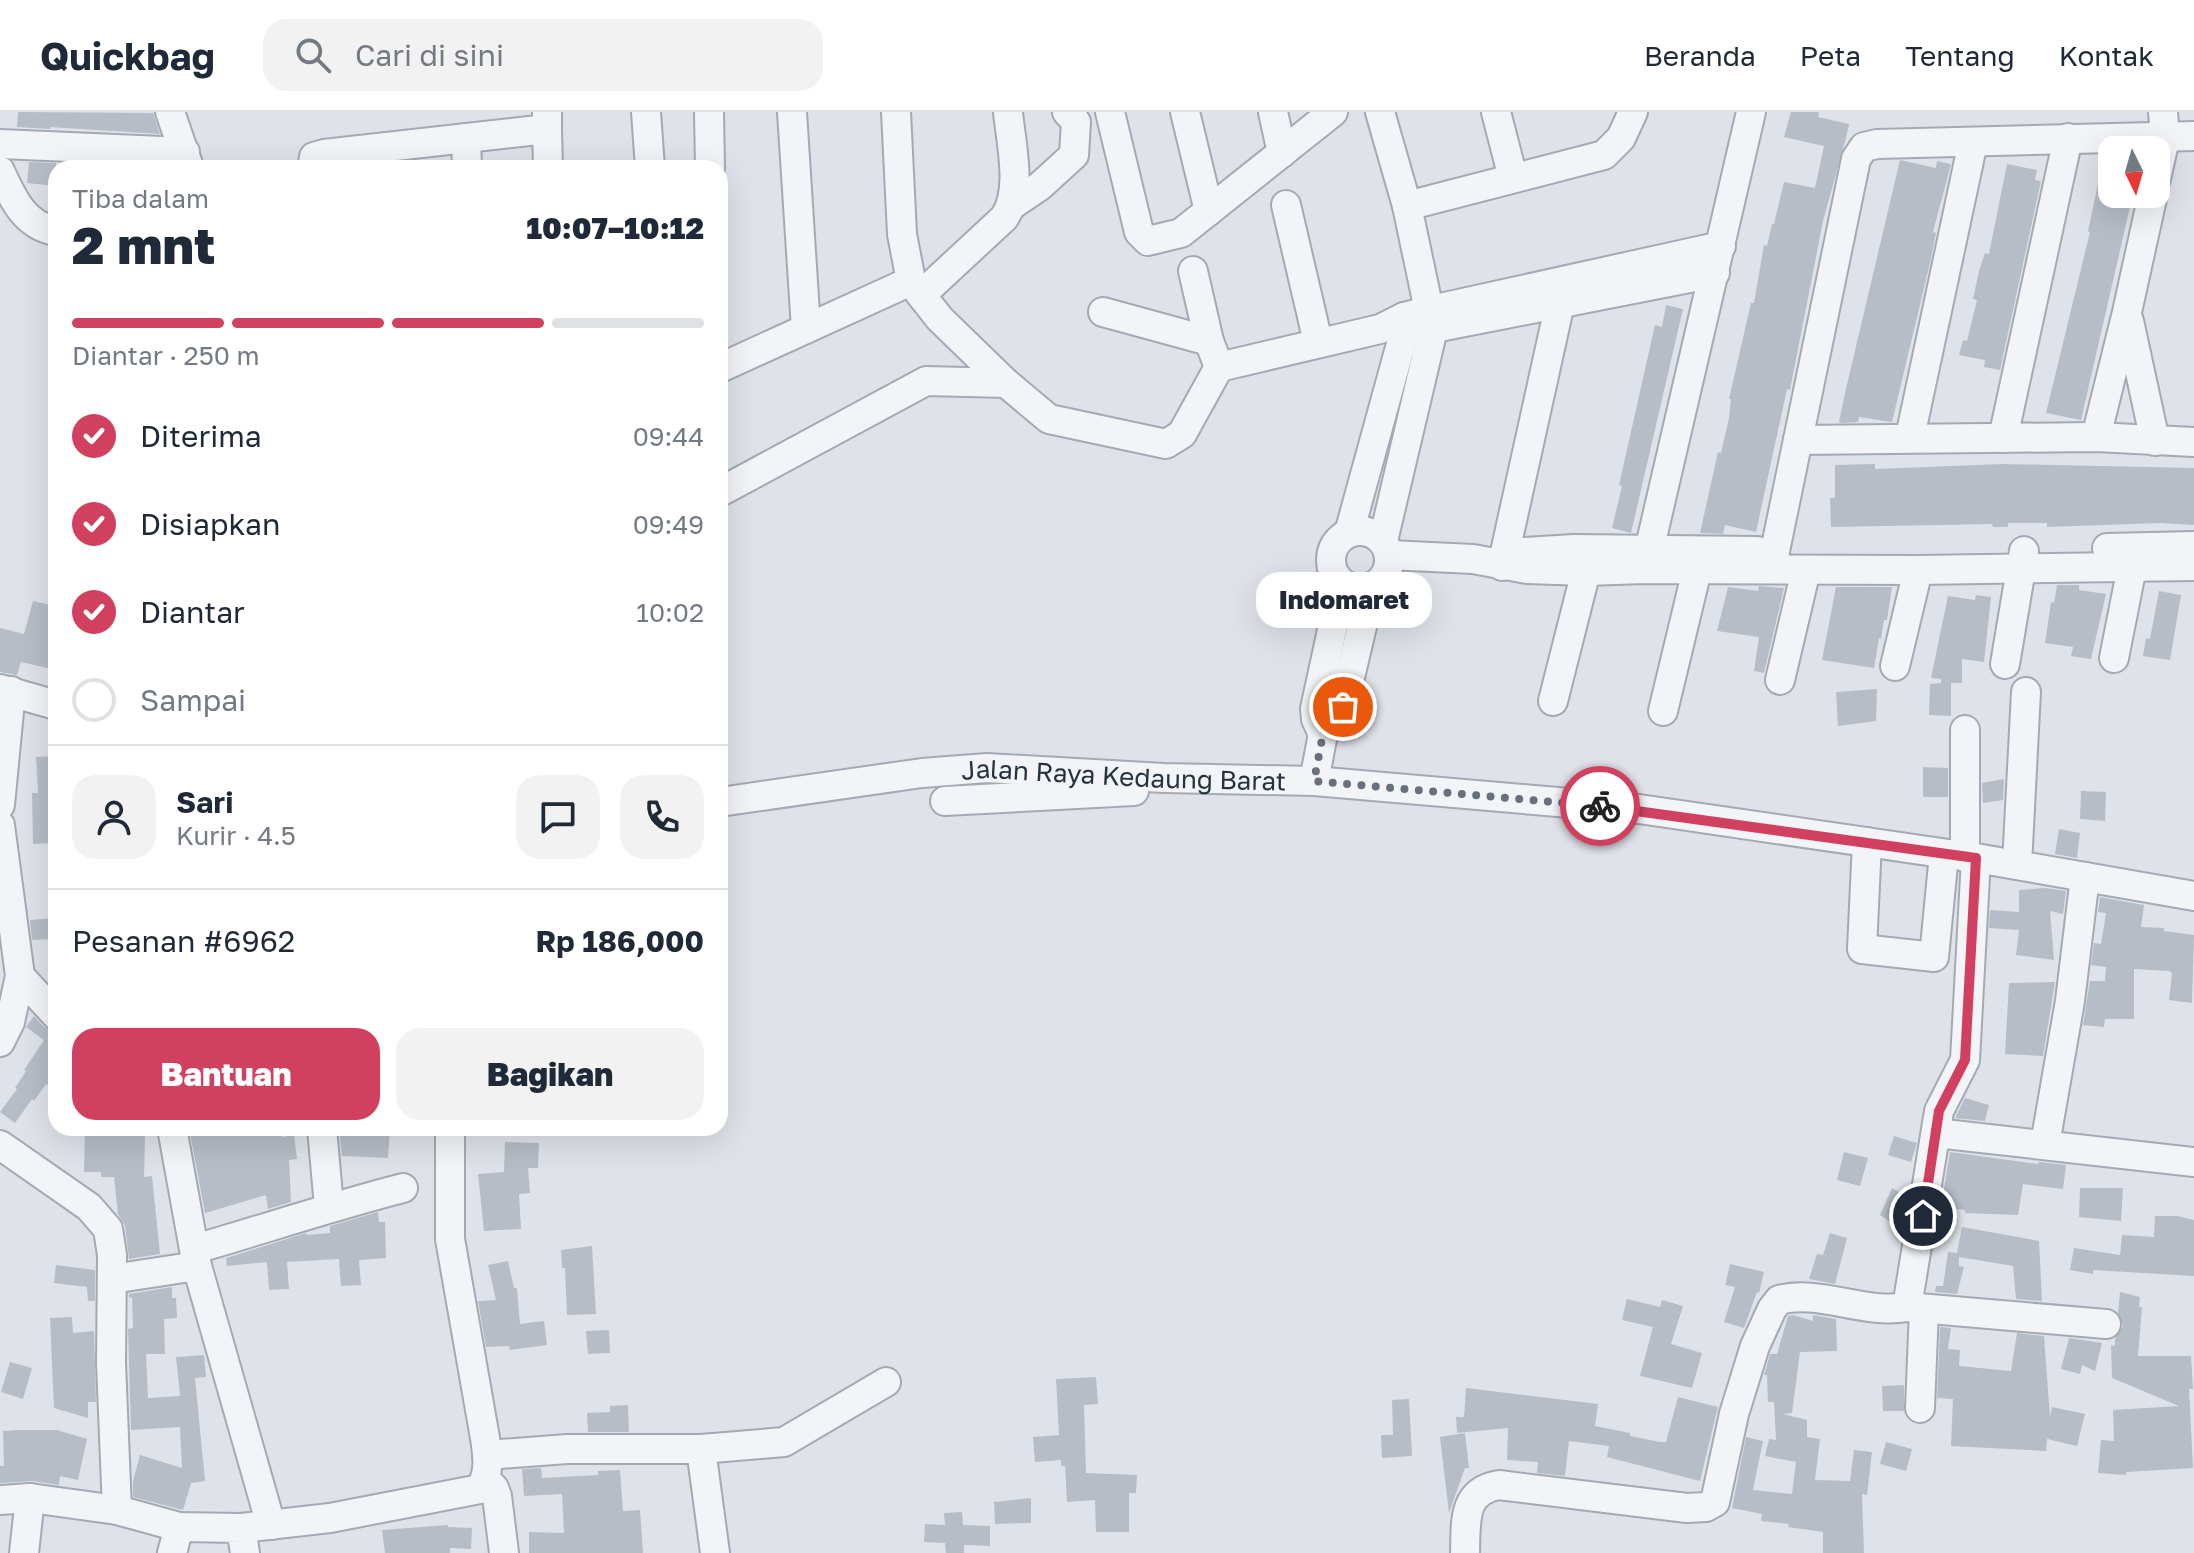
<!DOCTYPE html>
<html lang="id">
<meta charset="utf-8">
<style>
body{margin:0;font-family:"Golos Text",sans-serif;background:#f2f2f3;color:#1f2937;height:100vh;display:flex;flex-direction:column;font-size:30px;white-space:nowrap}
*{box-sizing:border-box;margin:0}
p{font-size:26px;color:#747a83}
.icon{flex:none;width:44px;height:44px;fill:none;stroke:currentColor;stroke-width:2;stroke-linecap:round;stroke-linejoin:round}
.map{position:relative;flex:1;overflow:hidden}
.sheet{position:absolute;left:48px;top:48px;width:680px;height:976px;display:flex;flex-direction:column;background:#fff;border-radius:24px;box-shadow:0 8px 32px #0002}
.sheet>*{flex:none}
.needle{width:52px;rotate:175deg}
.fabs{position:absolute;left:2098px;top:24px;display:grid;gap:16px}
.fabs a{display:grid;place-items:center;width:72px;height:72px;border-radius:16px;background:#fff;box-shadow:0 8px 32px #0002;font-size:40px}
.pin{position:absolute;display:grid;place-items:center;width:68px;height:68px;color:#fff;margin:-34px;border:4px solid #fff;border-radius:50%;box-shadow:0 2px 8px #0007}
.courier{position:absolute;display:grid;place-items:center;width:80px;height:80px;margin:-40px;border:6px solid #d24060;border-radius:50%;background:#fff;color:#222;box-shadow:0 2px 10px #0007}
.bubble{position:absolute;height:56px;border-radius:24px;background:#fff;box-shadow:0 8px 32px #0002;font-size:26px;font-weight:800;line-height:56px;text-align:center}
.headline em{font-style:normal;font-weight:800}
.headline div{display:flex;flex-direction:column-reverse}
.headline{display:flex;align-items:center;justify-content:space-between;height:136px;padding:0 24px}
h1{font-size:52px;font-weight:800;line-height:60px}
.bar{display:grid;grid-template-columns:repeat(4,1fr);gap:12px 8px;align-content:center;height:96px;padding:0 24px}
.bar i{height:10px;border-radius:6px;background:#e0e1e3}
.bar .current{background:#d24060}
.bar p{grid-column:span 4}
.line{display:flex;align-items:center;gap:20px;padding:0 24px;border-top:2px solid #e0e1e3}
.line div{flex:1}
.round{display:grid;place-items:center;flex:none;width:84px;height:84px;border-radius:24px;background:#f2f2f3}
ol{padding:0 24px;list-style:none}
li{display:flex;align-items:center;gap:24px;height:88px}
li p{margin-inline-start:auto}
li .icon{padding:8px;border-radius:50%;background:#d24060;color:#fff;stroke-width:4}
li:last-child{color:#747a83}
li i{width:44px;height:44px;border:4px solid #e0e1e3;border-radius:50%}
.button{display:flex;gap:16px;margin-top:auto;padding:16px 24px}
.button a{flex:1;height:92px;border-radius:24px;background:#d24060;color:#fff;font-size:32px;font-weight:800;line-height:92px;text-align:center}
.button a+a{background:#f2f2f3;color:#1f2937}
header{display:flex;align-items:center;gap:48px;box-sizing:border-box;height:112px;padding:0 40px;background:#fff;border-bottom:2px solid #e0e1e3}
header strong{font-size:38px}
nav{display:flex;gap:44px;margin-inline-start:auto;font-size:28px}
.search{width:560px;height:72px;background:#f2f2f3;display:flex;align-items:center;gap:20px;box-sizing:border-box;padding:0 28px;border-radius:24px;color:#747a83;font-size:30px}
.map>svg:first-child{display:block}
</style>
<header>
<strong>Quickbag</strong>
<div class="search"><svg class="icon" aria-label="search" viewBox="0 0 24 24"><circle cx="10" cy="10" r="6"/><path d="M15 15l6 6"/></svg>Cari di sini</div>
<nav><a>Beranda</a><a>Peta</a><a>Tentang</a><a>Kontak</a></nav>
</header>
<div class="map">
<svg width="2194" height="1441" viewBox="0 0 2194 1441">
<rect width="100%" height="100%" fill="#dfe3e9"/>
<path fill="#b6bdc6" d="M18,0L153,1L160,22L50,15V17L17,15Z
M1791,0H1819L1818,5L1849,12L1846,26L1823,109L1790,278L1787,277L1756,420L1725,413L1723,422L1700,421L1718,340L1721,341L1729,306L1731,287H1729L1751,191H1754L1764,133L1767,134L1772,112H1774L1784,70L1815,76L1824,34L1784,25Z
M2104,43H2112V82H2133L2081,308L2046,301L2090,120L2088,119Z
M1900,48L1936,56L1937,49L1951,52L1933,120L1936,121L1930,151L1892,310L1859,305L1858,310L1842,311L1839,310L1845,281Z
M29,50L56,51V74L27,71Z
M2007,52L2037,58L2035,68L2041,69L2000,258L1984,255L1985,248L1959,243L1963,228L1967,229L1977,188L1973,187L1979,159L1985,141L1989,142Z
M1666,193L1683,197L1631,421L1612,416L1622,374L1619,373L1655,213L1662,215Z
M1875,352V357L2003,352L2194,356V413L2161,411L2047,415V411H2008V415H1993L1992,412L1831,415L1830,386H1835V353Z
M2057,473H2079V478L2106,482L2091,547L2071,544L2073,535L2045,531L2051,490L2054,491Z
M1759,474L1784,476L1764,561L1754,559L1759,525L1717,519L1728,475L1758,479Z
M1836,475H1892L1887,508H1884L1881,527L1879,526L1874,556L1822,548Z
M2159,479L2181,483L2170,548L2143,544L2146,526L2150,527Z
M1976,483L1991,485L1984,550L1962,547V571H1951V604L1929,603L1930,572L1941,571V567L1931,566L1948,484L1975,488Z
M33,489L56,494V558L21,550L17,563L0,560V516L24,522Z
M1877,577L1876,609L1838,614L1836,580Z
M56,644V697H53L55,731L33,732L32,681H38L36,645Z
M1923,655L1948,656V685H1923Z
M2004,667L2003,688L1983,691L1982,671Z
M2081,679L2106,680L2105,709L2080,707Z
M2059,717L2080,721L2077,746L2055,742Z
M2046,776L2066,779L2063,802L2050,799L2054,848L2016,843L2019,818L1989,816L1990,798L2019,800V778Z
M2100,785L2144,793L2141,815L2164,816V819L2194,823L2192,891L2169,888L2172,861L2169,859L2134,857V907H2105L2104,915L2083,913L2090,869H2105L2106,855L2091,853L2094,831L2101,832L2106,801L2098,800Z
M56,806V827L32,828L30,808Z
M2055,870L2043,944L2005,942L2009,871Z
M34,904L44,915L56,920V965L50,975L46,972L34,989L32,987L15,1011L0,1000L17,977L15,976L26,959L24,958L44,928L26,915Z
M1965,986L1989,993L1985,1009L1955,1006Z
M189,1016H282V1025L294,1023L297,1047L289,1048L291,1090L268,1097L266,1083L205,1101Z
M339,1016H390L388,1046L342,1044Z
M105,1017V1023L145,1024L144,1065L152,1064L160,1142L129,1147L125,1114L118,1102L114,1065H101V1060H84L85,1018Z
M1894,1024L1917,1031L1911,1050L1888,1043Z
M505,1030L539,1031L538,1056H528L530,1081L519,1082L521,1117L484,1119L478,1062L504,1060Z
M1844,1040L1868,1046L1860,1074L1837,1068Z
M1950,1040L2038,1052L2039,1050L2066,1053L2063,1077L2023,1072L2018,1103L1965,1101V1098L1941,1095Z
M1892,1076L1908,1085L1900,1116L1880,1103Z
M2080,1076H2123L2121,1109L2079,1105Z
M378,1100L379,1110H385L386,1146L359,1148L361,1173L341,1174L339,1147L287,1150L289,1177L269,1178L267,1150L227,1154L226,1146L306,1121L307,1123L330,1121V1114Z
M2155,1104H2177L2194,1108V1164L2093,1158V1162L2070,1158L2074,1136L2120,1143L2122,1123L2154,1125Z
M1962,1115L2039,1129L2042,1189L2016,1187L2013,1154L1959,1145V1154L1964,1155L1957,1182L1935,1180L1936,1174H1943L1948,1140L1957,1141Z
M1830,1121L1847,1126L1835,1172L1809,1167L1817,1142L1823,1143Z
M592,1134L596,1202L567,1203L565,1156H562L561,1138Z
M508,1149L514,1176H517L520,1212L544,1209L547,1233L510,1238L509,1234L486,1235L478,1189L496,1188L488,1153Z
M1730,1152L1764,1160L1759,1181L1757,1180L1744,1216L1724,1210L1735,1175L1725,1173Z
M56,1153L95,1158V1189H88L87,1175L54,1171Z
M172,1175V1186H176L177,1206L164,1207L165,1242H146L148,1286L180,1284L176,1245L204,1243L206,1265L195,1266L205,1369L191,1371L183,1398L133,1385V1369L140,1343L182,1356L180,1315L131,1318L128,1217L133,1216L132,1185L129,1186V1182Z
M2120,1180L2140,1185L2139,1195H2142L2138,1244H2191L2193,1277H2189L2193,1356L2126,1360V1363L2098,1361L2101,1328L2114,1329L2113,1298L2179,1294L2112,1266L2111,1233L2115,1234V1226L2123,1214L2118,1201Z
M1627,1187L1660,1195L1662,1188L1683,1194L1671,1232L1702,1241L1692,1276L1640,1264L1653,1215L1622,1208Z
M1793,1203L1813,1209V1203L1836,1207L1837,1239L1800,1240L1792,1301L1783,1302L1807,1308V1325L1820,1327L1815,1368L1850,1369L1854,1338L1872,1340L1867,1383L1862,1382L1864,1441H1823V1420L1788,1415L1789,1412L1761,1409L1762,1402L1732,1396L1746,1325L1763,1329L1753,1378L1792,1382L1796,1350L1765,1344L1769,1327L1776,1328L1774,1290H1768L1767,1263H1764L1770,1242H1777L1788,1204Z
M72,1205L73,1221L94,1219L96,1290H88V1306L54,1296L50,1206Z
M1940,1215L1951,1216L1948,1237L1960,1238L1959,1254L2011,1259L2017,1221L2044,1224L2050,1305L2052,1295L2085,1302L2077,1334L2047,1327L2046,1339L1951,1334L1953,1287L1937,1286Z
M609,1218L610,1241L588,1242L586,1219Z
M2069,1226L2102,1231L2095,1259L2082,1253L2080,1262L2061,1257Z
M10,1250L32,1256L23,1287L1,1280Z
M1096,1265L1098,1292L1084,1293L1086,1361L1137,1363L1136,1381H1129V1420H1096L1095,1388L1067,1390L1065,1354H1061V1348L1035,1350L1033,1325L1059,1323L1056,1267Z
M1904,1273V1299H1883L1882,1274Z
M1466,1276L1598,1292L1595,1314L1630,1321V1324L1660,1330H1666L1678,1285L1718,1295L1700,1369L1607,1345L1609,1334L1569,1329L1565,1364L1537,1361L1538,1350L1507,1348L1508,1316L1457,1321L1456,1305H1464Z
M1409,1287L1412,1344L1382,1346L1381,1323H1393L1392,1288Z
M628,1293L629,1320H588L587,1301L610,1300V1294Z
M19,1318H57L87,1327L78,1368L60,1364L59,1373L32,1369L0,1371V1354H4L3,1319Z
M1465,1321L1469,1356H1465L1449,1401L1440,1325Z
M1886,1330L1912,1337L1906,1359L1880,1352Z
M541,1356L542,1366L598,1363V1359L620,1358L623,1399L640,1398L643,1441H529V1420L564,1421L562,1382L524,1384L522,1357Z
M1031,1386V1411L995,1412L994,1390Z
M962,1400L963,1413L990,1414V1434L964,1433V1441H946L945,1431L924,1430L925,1412L945,1413L944,1401Z
M448,1413V1415L472,1416L471,1437L450,1436V1441H385L382,1418Z"/>
<g fill="none" stroke-linecap="round" stroke-linejoin="round">
<defs>
<g id="minor">
<path d="M170,0L189,55"/>
<path d="M646,0L650,56"/>
<path d="M709,0L710,56"/>
<path d="M792,0L806,217"/>
<path d="M896,0L902,122L911,169L921,183L940,207L1006,271L1049,307L1166,332L1182,322L1219,255L1209,229L1193,159"/>
<path d="M1110,0L1139,120L1148,129L1181,121L1333,0"/>
<path d="M1185,0L1209,99"/>
<path d="M1273,0L1282,41"/>
<path d="M1380,0L1407,94L1433,217L1383,429"/>
<path d="M1496,0L1513,66"/>
<path d="M547,17L548,56"/>
<path d="M466,26L467,56"/>
<path d="M0,32L185,40"/>
<path d="M312,56L314,45L324,42L547,17V0"/>
<path d="M0,59C12,85 24,114 56,119"/>
<path d="M2156,67L2165,26L2163,0"/>
<path d="M1012,93L1040,74L1074,43L1076,10L1067,0"/>
<path d="M1286,93L1318,230"/>
<path d="M1407,94L1604,43L1621,26L1633,0"/>
<path d="M921,183L1004,106C1023,79 1011,32 1008,0"/>
<path d="M1103,200L1209,229"/>
<path d="M2129,209L2155,329"/>
<path d="M1429,217L1715,161"/>
<path d="M1219,255L1380,217L1404,205L1431,198L1721,134"/>
<path d="M720,256L911,169"/>
<path d="M1910,325L1973,30"/>
<path d="M2096,325L2127,200L2153,82"/>
<path d="M2003,326L2068,26"/>
<path d="M1798,328L2096,325L2194,330"/>
<path d="M720,380L926,269L1006,271"/>
<circle cx="1360" cy="448" r="29"/>
<path d="M1349,421L1404,221V205"/>
<path d="M2107,436L2194,434"/>
<path d="M1507,441L1574,437L1757,439"/>
<path d="M1389,443L1473,447L1527,457L1586,459L1645,457L1918,458L2194,454"/>
<path d="M1502,454L1560,191"/>
<path d="M1645,456L1751,0"/>
<path d="M1774,457L1775,439L1856,47L1864,35L1877,32L2194,24"/>
<path d="M2114,546L2132,455"/>
<path d="M2005,552L2024,439"/>
<path d="M1895,554L1918,458"/>
<path d="M1780,568L1806,458"/>
<path d="M0,577L56,593"/>
<path d="M1553,589L1586,459"/>
<path d="M1663,599L1697,458"/>
<path d="M1323,622L1316,607L1315,597L1342,472"/>
<path d="M1314,669L1323,622L1335,611L1343,595L1371,476"/>
<path d="M945,689L1134,679"/>
<path id="s1" d="M720,690L922,661L987,656L1164,666L1314,669L1639,697L1976,746L2194,784"/>
<path d="M0,693L11,579"/>
<path d="M0,713L20,864L10,910L0,930"/>
<path d="M1867,730L1862,837L1934,845L1944,742"/>
<path d="M1965,745V618"/>
<path d="M2017,753L2026,580"/>
<path d="M20,864L56,903"/>
<path d="M172,1016L197,1154L271,1413"/>
<path d="M322,1016L329,1095"/>
<path d="M1936,1021L2194,1050"/>
<path d="M2045,1032L2070,889L2085,765"/>
<path d="M0,1033L89,1095L108,1117L112,1143L111,1251L117,1398"/>
<path d="M195,1137C264,1117 333,1094 403,1076"/>
<path d="M112,1167L197,1154"/>
<path d="M1907,1195L1939,999L1965,948L1976,746"/>
<path d="M1920,1296L1924,1197"/>
<path d="M701,1337L715,1441"/>
<path d="M487,1343L567,1337H701L784,1330L886,1270"/>
<path d="M486,1368L494,1376L497,1384L504,1441"/>
<path d="M0,1388L30,1386L117,1398L179,1415L241,1416L245,1441"/>
<path d="M241,1416L330,1406L480,1377C490,1360 488,1346 485,1326L450,1127V1016"/>
<path d="M24,1441L30,1386"/>
<path d="M172,1441L179,1415"/>
<path d="M1465,1441C1466,1410 1462,1379 1499,1373L1687,1396L1706,1395L1715,1390L1734,1302L1755,1234L1772,1197L1779,1188C1818,1177 1865,1203 1907,1195L2106,1212"/>
</g>
</defs>
<use href="#minor" stroke="#a4aab3" stroke-width="32"/>
<use href="#minor" stroke="#f2f4f7" stroke-width="28"/>
</g>
<g fill="none" stroke-linecap="round" stroke-linejoin="round">
<path stroke="#67707b" stroke-width="8" stroke-dasharray="0 14.4" d="M1343,595L1335,611L1323,622L1314,669L1600,694"/>
<path stroke="#d24060" stroke-width="10" d="M1600,694L1976,746L1965,948L1939,999L1923,1104"/>
</g>
<g text-anchor="middle" dominant-baseline="central" stroke-width="6" stroke-linejoin="round" paint-order="stroke">
<g font-size="26" fill="#273240" stroke="#eef2f6">
<text stroke="none"><textPath href="#s1" startOffset="406">Jalan Raya Kedaung Barat</textPath></text>
</g>
</g>
</svg>
<div class="fabs">
<a><svg class="needle" viewBox="-14 -14 28 28"><path d="M0-13l5 13h-10z" fill="#e53935"/><path d="M0 13l5-13h-10z" fill="#747a83"/></svg></a>
</div>
<div class="pin" style="left:1343px;top:595px;background:#ea580c"><svg class="icon" aria-label="bag" viewBox="0 0 24 24"><path d="M5 8h14l-1 12H6zM9 8a3 3 0 0 1 6 0"/></svg></div>
<div class="pin" style="left:1923px;top:1104px;background:#1f2937"><svg class="icon" aria-label="home" viewBox="0 0 24 24"><path d="M3 11l9-7 9 7M6 9v11h12V9"/></svg></div>
<div class="courier" style="left:1600px;top:694px"><svg class="icon" aria-label="bike" viewBox="0 0 24 24"><circle cx="6" cy="16" r="4"/><circle cx="18" cy="16" r="4"/><path d="M6 16l4-8h5l3 8M10 8l3 8H6M13 5h3"/></svg></div>
<div class="bubble" style="left:1256px;top:460px;width:176px">Indomaret</div>
<section class="sheet">
<div class="headline"><div><h1>2 mnt</h1><p>Tiba dalam</p></div><em>10:07–10:12</em></div>
<div class="bar"><i class="current"></i><i class="current"></i><i class="current"></i><i></i><p>Diantar · 250 m</p></div>
<ol>
<li><svg class="icon" aria-label="check" viewBox="0 0 24 24"><path d="M5 12l5 5 9-10"/></svg>Diterima<p>09:44</p></li>
<li><svg class="icon" aria-label="check" viewBox="0 0 24 24"><path d="M5 12l5 5 9-10"/></svg>Disiapkan<p>09:49</p></li>
<li><svg class="icon" aria-label="check" viewBox="0 0 24 24"><path d="M5 12l5 5 9-10"/></svg>Diantar<p>10:02</p></li>
<li><i></i>Sampai</li>
</ol>
<div class="line" style="height:144px"><a class="round"><svg class="icon" aria-label="person" viewBox="0 0 24 24"><circle cx="12" cy="8" r="4"/><path d="M4 21q1-7 8-7t8 7"/></svg></a><div><b>Sari</b><p>Kurir · 4.5</p></div><a class="round"><svg class="icon" aria-label="chat" viewBox="0 0 24 24"><path d="M4 5h16v11H9l-5 4z"/></svg></a><a class="round"><svg class="icon" aria-label="phone" viewBox="0 0 24 24"><path d="M5 4h4l2 5-3 2q2 4 5 5l2-3 5 2v4C11 20 4 13 5 4z"/></svg></a></div>
<div class="line" style="height:104px"><div>Pesanan #6962</div><b>Rp 186,000</b></div>
<div class="button"><a>Bantuan</a><a>Bagikan</a></div>
</section>
</div>
